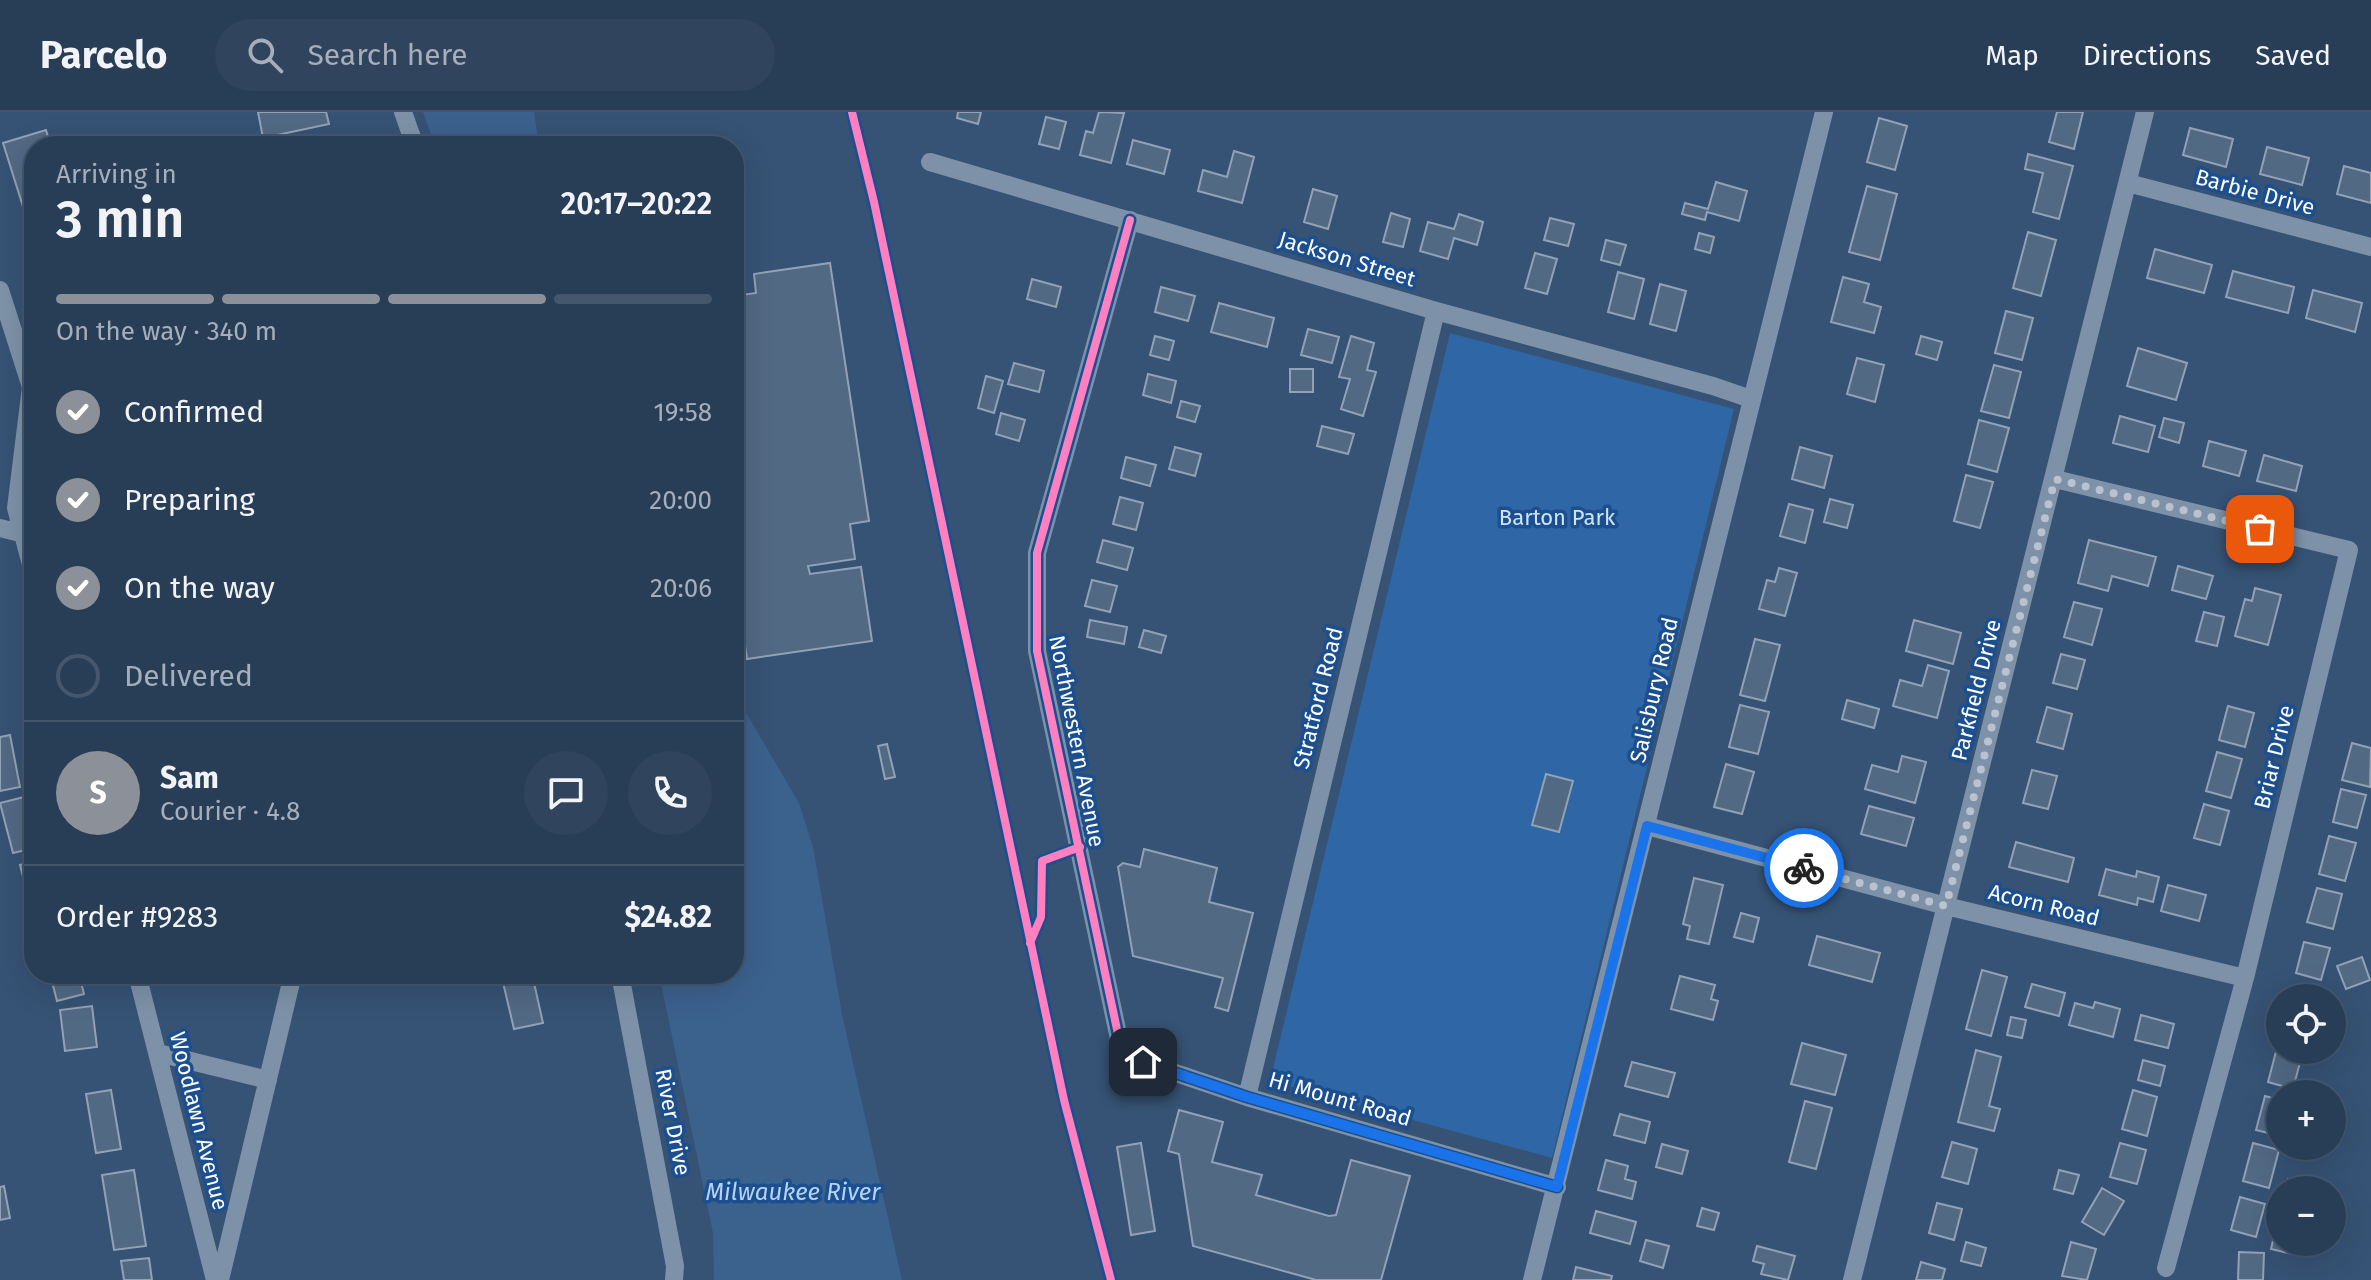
<!DOCTYPE html>
<meta charset="utf-8">
<style>
body{margin:0;font-family:"Fira Sans",sans-serif;background:#30455d;color:#f1f3f6;height:100vh;display:flex;flex-direction:column;font-size:30px;white-space:nowrap}
*{box-sizing:border-box;margin:0}
p{font-size:26px;color:#a5aeba}
.icon{flex:none;width:44px;height:44px;fill:none;stroke:currentColor;stroke-width:2;stroke-linecap:round;stroke-linejoin:round}
.map{position:relative;flex:1;overflow:hidden}
.side{position:absolute;left:24px;top:24px;width:720px;height:848px;display:flex;flex-direction:column;background:#283e57;border-radius:32px;box-shadow:0 8px 32px #0002,0 0 0 2px #44576d}
.side>*{flex:none}
.tools{position:absolute;left:2266px;top:872px;display:grid;gap:16px}
.tools a{display:grid;place-items:center;width:80px;height:80px;border-radius:50%;background:#283e57;box-shadow:0 8px 32px #0002,0 0 0 2px #44576d;font-size:40px}
.pin{position:absolute;display:grid;place-items:center;width:68px;height:68px;color:#fff;margin:-34px;border-radius:16px;box-shadow:0 4px 12px #0006}
.courier{position:absolute;display:grid;place-items:center;width:80px;height:80px;margin:-40px;border:6px solid #1a73e8;border-radius:50%;background:#fff;color:#222;box-shadow:0 2px 10px #0007}
.headline em{font-style:normal;font-weight:600}
.headline div{display:flex;flex-direction:column-reverse}
.headline{display:flex;align-items:center;justify-content:space-between;height:136px;padding:0 32px}
h1{font-size:52px;font-weight:600;line-height:60px}
.bar{display:grid;grid-template-columns:repeat(4,1fr);gap:12px 8px;align-content:center;height:96px;padding:0 32px}
.bar i{height:10px;border-radius:6px;background:#44576d}
.bar .current{background:#8c9099}
.bar p{grid-column:span 4}
.line{display:flex;align-items:center;gap:20px;padding:0 32px;border-top:2px solid #44576d}
.line div{flex:1}
.round{display:grid;place-items:center;flex:none;width:84px;height:84px;border-radius:42px;background:#30455d}
ol{padding:0 32px;list-style:none}
li{display:flex;align-items:center;gap:24px;height:88px}
li p{margin-inline-start:auto}
li .icon{padding:8px;border-radius:50%;background:#8c9099;color:#fff;stroke-width:4}
li:last-child{color:#a5aeba}
li i{width:44px;height:44px;border:4px solid #44576d;border-radius:50%}
header{display:flex;align-items:center;gap:48px;box-sizing:border-box;height:112px;padding:0 40px;background:#283e57;border-bottom:2px solid #44576d}
header strong{font-size:38px}
nav{display:flex;gap:44px;margin-inline-start:auto;font-size:28px}
.search{width:560px;height:72px;background:#30455d;display:flex;align-items:center;gap:20px;box-sizing:border-box;padding:0 28px;border-radius:44px;color:#a5aeba;font-size:30px}
.map>svg:first-child{display:block}
</style>
<header>
<strong>Parcelo</strong>
<div class="search"><svg class="icon" aria-label="search" viewBox="0 0 24 24"><circle cx="10" cy="10" r="6"/><path d="M15 15l6 6"/></svg>Search here</div>
<nav><a>Map</a><a>Directions</a><a>Saved</a></nav>
</header>
<div class="map">
<svg width="2371" height="1168" viewBox="0 0 2371 1168">
<rect width="100%" height="100%" fill="#365274"/>
<path fill="#2f66a5" d="M1450,221L1734,297L1552,1046L1270,969Z"/>
<path fill="#3b618d" d="M423,0H534L539,34H435Z
M734,580L799,691L813,735L842,902L902,1168H714L713,1121L659,862H734Z"/>
<path fill="#526984" stroke="#92a2b6" stroke-width="2" d="M258,0H326L329,12L263,26Z
M958,0H981L978,12L957,6Z
M1099,0L1124,1L1111,51L1080,43L1086,19L1093,21Z
M2057,0H2083L2074,37L2049,30Z
M1046,5L1066,10L1059,37L1039,32Z
M1879,6L1907,14L1895,58L1867,50Z
M2190,16L2233,27L2226,55L2183,43Z
M46,18L51,34H34V98L25,101L3,31Z
M1133,28L1170,38L1164,62L1127,52Z
M2267,35L2309,46L2302,73L2260,62Z
M1234,39L1254,45L1242,91L1198,79L1203,58L1227,65Z
M2028,42L2073,54L2059,107L2033,100L2043,61L2025,57Z
M2344,54L2371,61V91L2337,82Z
M1716,70L1747,79L1739,109L1707,100L1705,108L1682,102L1685,91L1708,97Z
M1867,74L1897,82L1880,148L1849,140Z
M1313,77L1337,84L1328,117L1304,110Z
M1391,101L1410,107L1403,135L1383,130Z
M1459,102L1483,110L1477,133L1454,126L1448,147L1420,139L1428,110L1454,117Z
M1550,106L1574,112L1568,134L1544,128Z
M2028,120L2056,128L2041,184L2013,176Z
M1699,121L1714,125L1710,141L1695,137Z
M1606,128L1626,133L1620,153L1601,148Z
M2155,137L2212,153L2204,181L2147,166Z
M1535,141L1557,147L1547,182L1525,176Z
M830,151L869,409L850,412L855,447L808,454L810,462L861,455L872,529L747,547L734,462V184L756,181L754,162Z
M2233,159L2294,175L2288,201L2226,185Z
M1618,160L1644,167L1634,207L1608,200Z
M1843,165L1869,172L1864,190L1881,195L1874,221L1831,210Z
M1032,167L1061,175L1056,195L1027,187Z
M1660,172L1686,179L1676,219L1650,212Z
M1161,175L1195,184L1188,209L1155,200Z
M2313,178L2362,191L2355,220L2306,206Z
M1219,191L1274,206L1267,235L1211,220Z
M2006,199L2033,206L2022,248L1995,241Z
M1308,217L1339,225L1332,251L1301,243Z
M1155,224L1174,229L1169,248L1150,243Z
M1351,224L1374,231L1367,258L1376,260L1363,304L1341,297L1350,267L1339,265Z
M1921,224L1942,230L1937,248L1916,242Z
M2138,236L2187,251L2176,288L2127,274Z
M1857,246L1884,253L1875,290L1847,282Z
M1014,251L1044,259L1039,280L1008,272Z
M1994,253L2021,260L2009,306L1981,299Z
M1290,257H1313V280H1290Z
M1148,262L1176,269L1171,291L1143,283Z
M986,264L1003,269L994,301L978,296Z
M1181,289L1200,294L1195,310L1177,305Z
M1001,301L1025,308L1019,329L996,322Z
M2120,304L2155,314L2148,340L2113,331Z
M2164,306L2184,311L2179,331L2159,325Z
M1979,308L2009,316L1997,360L1968,352Z
M1322,314L1354,322L1348,342L1317,334Z
M2209,329L2246,339L2239,364L2203,354Z
M1175,335L1201,342L1195,364L1169,357Z
M1800,335L1832,344L1824,376L1792,367Z
M2264,343L2302,354L2296,379L2257,369Z
M1126,345L1156,353L1150,374L1121,366Z
M1966,363L1993,370L1980,416L1954,409Z
M1120,385L1143,391L1136,418L1113,412Z
M1830,387L1853,393L1847,416L1824,410Z
M1789,392L1813,398L1805,431L1780,424Z
M1103,428L1133,436L1127,458L1097,450Z
M2089,428L2156,445L2148,474L2112,464L2108,479L2078,471Z
M2178,454L2213,464L2206,487L2172,478Z
M1779,456L1797,461L1785,504L1759,497L1767,468L1775,470Z
M1092,468L1117,474L1110,500L1085,494Z
M2255,476L2281,483L2268,533L2235,524L2245,487L2252,489Z
M2074,490L2102,497L2092,533L2064,525Z
M2204,500L2224,505L2217,534L2196,529Z
M1090,508L1127,515L1124,532L1087,525Z
M1914,508L1961,521L1953,552L1906,539Z
M1144,518L1166,524L1161,541L1139,535Z
M1755,527L1780,533L1765,589L1740,583Z
M2061,542L2085,548L2077,577L2053,571Z
M1928,553L1949,559L1937,606L1893,594L1900,568L1922,574Z
M1847,588L1879,597L1874,616L1842,607Z
M1740,593L1769,600L1758,642L1729,635Z
M2228,594L2254,601L2245,635L2219,628Z
M2047,595L2072,602L2063,637L2037,630Z
M10,623L20,675L0,679V625Z
M2352,631L2371,636L2370,675L2342,668Z
M887,632L895,665L885,667L878,634Z
M2217,640L2242,647L2231,686L2206,679Z
M1902,644L1926,650L1915,691L1865,677L1872,653L1898,660Z
M1726,652L1754,660L1742,702L1714,695Z
M2032,658L2057,664L2048,697L2023,691Z
M1546,662L1573,669L1559,720L1532,713Z
M2341,677L2366,683L2357,716L2333,710Z
M24,685L34,722V736L13,741L0,691Z
M2204,692L2229,699L2220,733L2194,726Z
M1869,694L1914,706L1906,734L1861,722Z
M2329,724L2356,731L2345,769L2319,762Z
M2016,730L2074,746L2068,770L2009,755Z
M1144,737L1217,756L1209,790L1253,801L1228,899L1215,895L1223,866L1133,844L1118,755L1123,751L1140,755Z
M34,749V791L30,792L20,753Z
M2106,757L2136,765L2137,759L2159,765L2153,790L2138,786L2137,793L2099,783Z
M1694,766L1723,773L1709,832L1687,827L1690,814L1683,812Z
M2168,773L2206,783L2199,809L2161,799Z
M2317,776L2342,782L2333,817L2307,810Z
M1741,801L1759,806L1753,830L1734,825Z
M1817,824L1880,841L1872,870L1809,853Z
M2304,830L2330,836L2321,868L2296,861Z
M2362,845L2370,868L2346,877L2337,854Z
M1982,858L2007,865L1991,924L1966,917Z
M50,862H79L84,882L57,889Z
M501,862H532L543,911L514,917Z
M1680,864L1715,873L1711,887L1718,889L1713,908L1671,897Z
M2032,872L2065,881L2059,904L2025,895Z
M2095,890L2120,897L2113,925L2069,913L2075,891L2093,896Z
M92,894L97,935L65,939L60,898Z
M2141,903L2174,912L2168,936L2135,928Z
M2011,905L2026,908L2022,926L2007,923Z
M1802,931L1846,943L1835,983L1791,972Z
M2278,932L2280,938L2303,939L2293,977L2268,970Z
M1976,938L2001,945L1989,994L2000,997L1994,1019L1958,1010Z
M2143,948L2165,954L2160,974L2138,968Z
M1632,950L1675,961L1668,985L1625,974Z
M2311,971L2332,977L2330,982H2308Z
M111,978L121,1037L96,1041L86,982Z
M2133,978L2157,985L2147,1024L2122,1017Z
M2265,984L2280,988V1024L2256,1018Z
M1805,989L1832,996L1816,1057L1789,1050Z
M1179,998L1223,1010L1212,1050L1262,1063L1256,1083L1329,1104L1336,1103L1351,1048L1410,1064L1381,1168H1316L1193,1134L1179,1042L1168,1039Z
M1620,1002L1650,1010L1645,1031L1614,1023Z
M1952,1030L1977,1037L1968,1072L1942,1065Z
M1141,1031L1155,1119L1131,1123L1117,1035Z
M2120,1031L2146,1038L2137,1072L2110,1065Z
M2253,1031L2279,1038L2269,1076L2243,1069Z
M1662,1032L1688,1039L1682,1062L1656,1055Z
M1606,1048L1628,1054L1625,1067L1636,1070L1632,1087L1598,1078Z
M134,1058L146,1134L114,1138L102,1063Z
M2059,1058L2079,1063L2073,1082L2054,1077Z
M2288,1067L2307,1072L2305,1078H2285Z
M4,1074L10,1106L0,1108V1075Z
M2102,1076L2124,1089L2104,1123L2082,1110Z
M2240,1085L2265,1092L2256,1125L2231,1118Z
M1937,1091L1962,1097L1954,1128L1929,1121Z
M1702,1096L1719,1101L1714,1118L1697,1114Z
M1596,1099L1636,1110L1630,1132L1590,1121Z
M2276,1115L2280,1116V1130H2296L2292,1142L2271,1137Z
M1646,1128L1669,1134L1663,1156L1640,1149Z
M1966,1130L1986,1136L1981,1154L1961,1149Z
M2071,1130L2096,1137L2087,1168L2062,1164Z
M1757,1134L1795,1144L1788,1168L1761,1162L1764,1152L1753,1149Z
M2239,1140L2264,1141L2263,1168H2238Z
M149,1146L152,1168H124L121,1149Z
M1921,1150L1945,1157L1942,1168H1916Z
M1576,1155L1612,1164L1611,1168H1573Z"/>
<g fill="none" stroke-linecap="round" stroke-linejoin="round">
<path stroke="#7d92a8" stroke-width="18" d="M403,0L415,34
M930,50L1436,199L1713,274L1751,287
M2128,71L2371,135
M1130,108L1037,441V539L1119,927L1143,950L1247,985L1557,1075
M0,178L31,275L16,396L34,464
M2055,367L2349,438L2245,866L2166,1156
M0,416L32,424
M1647,714L1946,794L2245,866
M137,862L215,1168
M620,862L675,1154L674,1168
M158,941L268,968
M1247,985L1436,199
M220,1168L293,862
M1532,1168L1824,0
M1852,1168L2145,0"/>
<defs>
<path id="cycleway" d="M852,0L874,90L1064,988L1111,1168
M1130,108L1037,441V539L1119,927L1143,950L1247,985L1557,1075
M1030,831L1041,805L1042,749L1080,735"/>
</defs>
<use href="#cycleway" stroke="#1b4f8f" stroke-width="13"/>
<use href="#cycleway" stroke="#ff80c0" stroke-width="8"/>
</g>
<g fill="none" stroke-linecap="round" stroke-linejoin="round">
<path stroke="#b9c2ce" stroke-width="8" stroke-dasharray="0 14.4" d="M1804,756L1946,794L2055,367L2260,417"/>
<path stroke="#1a73e8" stroke-width="10" d="M1143,950L1247,985L1557,1075L1647,714L1804,756"/>
</g>
<g text-anchor="middle" dominant-baseline="central" stroke-width="7" stroke-linejoin="round" paint-order="stroke">
<g font-size="22" fill="#fff" stroke="#1b4f8f">
<text transform="translate(2255 80) rotate(15)">Barbie Drive</text>
<text transform="translate(1347 147) rotate(17)">Jackson Street</text>
<text transform="translate(1654 578) rotate(-77)">Salisbury Road</text>
<text transform="translate(1976 578) rotate(-76)">Parkfield Drive</text>
<text transform="translate(1318 586) rotate(-76)">Stratford Road</text>
<text transform="translate(1077 629) rotate(79)">Northwestern Avenue</text>
<text transform="translate(2274 645) rotate(-76)">Briar Drive</text>
<text transform="translate(2044 793) rotate(14)">Acorn Road</text>
<text transform="translate(1340 987) rotate(16)">Hi Mount Road</text>
<text transform="translate(199 1009) rotate(76)">Woodlawn Avenue</text>
<text transform="translate(673 1010) rotate(79)">River Drive</text>
</g>
<g font-size="22" fill="#cfe3fa" stroke="#1b4f8f">
<text x="1557" y="405">Barton Park</text>
</g>
<g font-size="24" font-style="italic" fill="#b5d3f5" stroke="#1b4f8f">
<text x="793" y="1080">Milwaukee River</text>
</g>
</g>
</svg>
<div class="tools">
<a><svg class="icon" aria-label="locate" viewBox="0 0 24 24"><circle cx="12" cy="12" r="6"/><path d="M12 2v4M12 18v4M2 12h4M18 12h4"/></svg></a>
<a>+</a>
<a>−</a>
</div>
<div class="pin" style="left:2260px;top:417px;background:#ea580c"><svg class="icon" aria-label="bag" viewBox="0 0 24 24"><path d="M5 8h14l-1 12H6zM9 8a3 3 0 0 1 6 0"/></svg></div>
<div class="pin" style="left:1143px;top:950px;background:#1f2937"><svg class="icon" aria-label="home" viewBox="0 0 24 24"><path d="M3 11l9-7 9 7M6 9v11h12V9"/></svg></div>
<div class="courier" style="left:1804px;top:756px"><svg class="icon" aria-label="bike" viewBox="0 0 24 24"><circle cx="6" cy="16" r="4"/><circle cx="18" cy="16" r="4"/><path d="M6 16l4-8h5l3 8M10 8l3 8H6M13 5h3"/></svg></div>
<section class="side">
<div class="headline"><div><h1>3 min</h1><p>Arriving in</p></div><em>20:17–20:22</em></div>
<div class="bar"><i class="current"></i><i class="current"></i><i class="current"></i><i></i><p>On the way · 340 m</p></div>
<ol>
<li><svg class="icon" aria-label="check" viewBox="0 0 24 24"><path d="M5 12l5 5 9-10"/></svg>Confirmed<p>19:58</p></li>
<li><svg class="icon" aria-label="check" viewBox="0 0 24 24"><path d="M5 12l5 5 9-10"/></svg>Preparing<p>20:00</p></li>
<li><svg class="icon" aria-label="check" viewBox="0 0 24 24"><path d="M5 12l5 5 9-10"/></svg>On the way<p>20:06</p></li>
<li><i></i>Delivered</li>
</ol>
<div class="line" style="height:144px"><b class="round" style="background:#8c9099;color:#fff">S</b><div><b>Sam</b><p>Courier · 4.8</p></div><a class="round"><svg class="icon" aria-label="chat" viewBox="0 0 24 24"><path d="M4 5h16v11H9l-5 4z"/></svg></a><a class="round"><svg class="icon" aria-label="phone" viewBox="0 0 24 24"><path d="M5 4h4l2 5-3 2q2 4 5 5l2-3 5 2v4C11 20 4 13 5 4z"/></svg></a></div>
<div class="line" style="height:104px"><div>Order #9283</div><b>$24.82</b></div>
</section>
</div>
